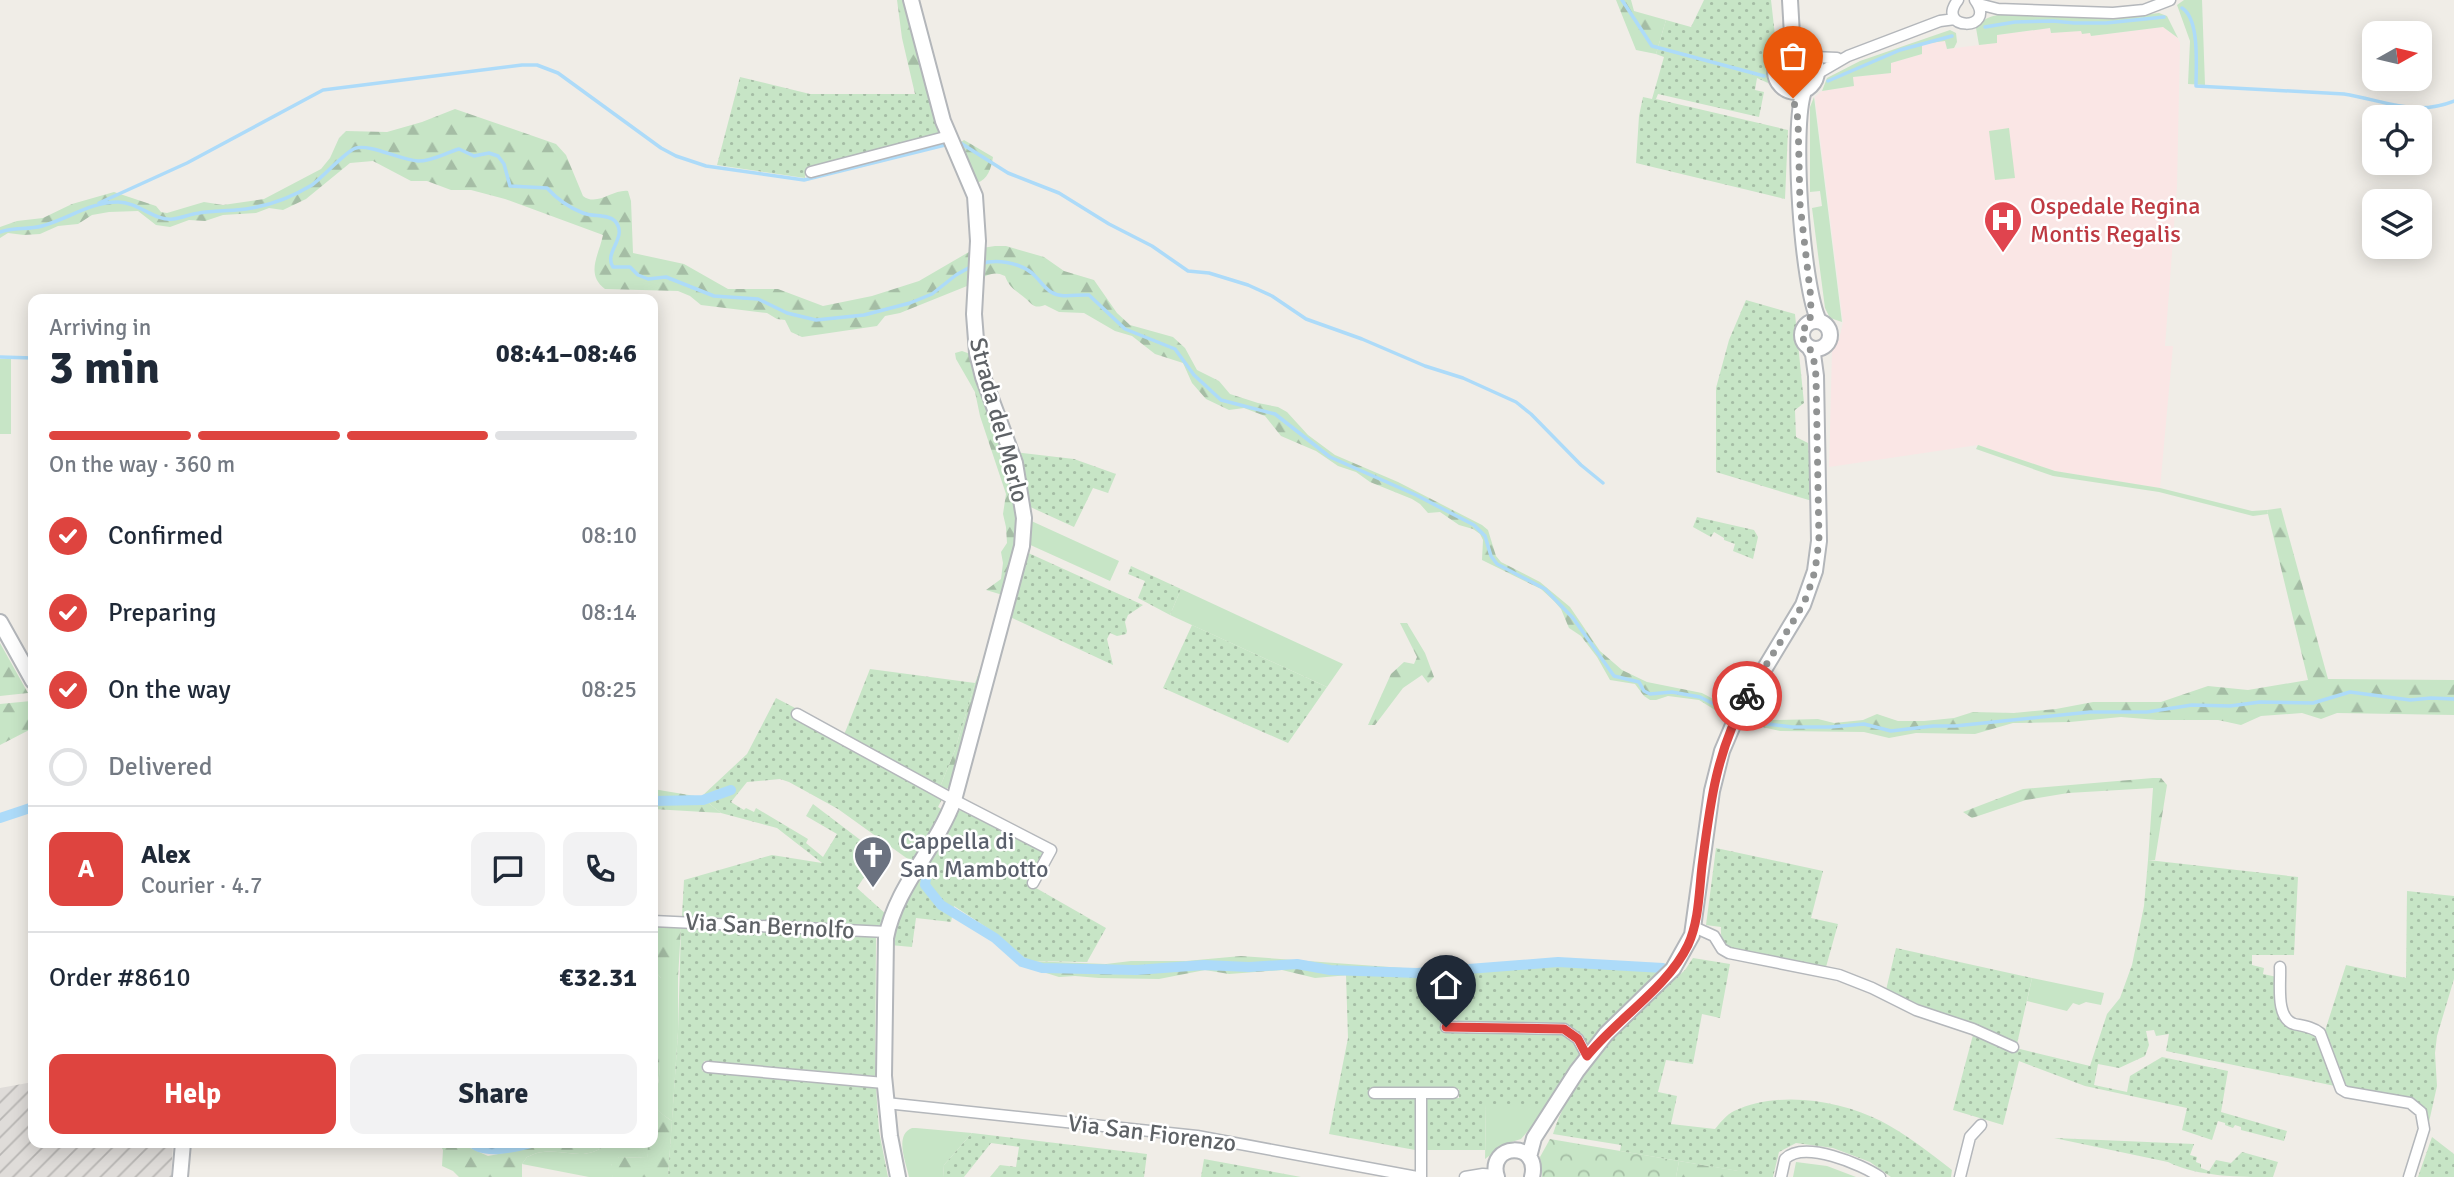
<!DOCTYPE html>
<meta charset="utf-8">
<style>
body{margin:0;font-family:Signika,sans-serif;background:#f2f2f3;color:#1f2937;height:100vh;display:flex;flex-direction:column;font-size:26px;white-space:nowrap}
*{box-sizing:border-box;margin:0}
p{font-size:23px;color:#747a83}
.icon{flex:none;width:38px;height:38px;fill:none;stroke:currentColor;stroke-width:2;stroke-linecap:round;stroke-linejoin:round}
.map{position:relative;flex:1;overflow:hidden}
.side{position:absolute;left:28px;top:294px;width:630px;height:854px;display:flex;flex-direction:column;background:#fff;border-radius:14px;box-shadow:0 4px 18px #0003}
.side>*{flex:none}
.needle{width:46px;rotate:82deg}
.fabs{position:absolute;left:2362px;top:21px;display:grid;gap:14px}
.fabs a{display:grid;place-items:center;width:70px;height:70px;border-radius:14px;background:#fff;box-shadow:0 4px 18px #0003;font-size:35px}
.pin{position:absolute;display:grid;place-items:center;width:60px;height:60px;color:#fff;margin:-72px -30px;border-radius:50% 50% 50% 0;rotate:-45deg;box-shadow:0 0 7px #0007}
.pin .icon{rotate:45deg}
.courier{position:absolute;display:grid;place-items:center;width:70px;height:70px;margin:-35px;border:5px solid #de443f;border-radius:50%;background:#fff;color:#222;box-shadow:0 2px 9px #0007}
.overview em{font-style:normal;font-weight:700}
.overview div{display:flex;flex-direction:column-reverse}
.overview{display:flex;align-items:center;justify-content:space-between;height:119px;padding:0 21px}
h1{font-size:46px;font-weight:700;line-height:52px}
.bar{display:grid;grid-template-columns:repeat(4,1fr);gap:10px 7px;align-content:center;height:84px;padding:0 21px}
.bar i{height:9px;border-radius:5px;background:#e0e1e3}
.bar .selected{background:#de443f}
.bar p{grid-column:span 4}
.line{display:flex;align-items:center;gap:18px;padding:0 21px;border-top:2px solid #e0e1e3}
.line div{flex:1}
.round{display:grid;place-items:center;flex:none;width:74px;height:74px;border-radius:14px;background:#f2f2f3}
ol{padding:0 21px;list-style:none}
li{display:flex;align-items:center;gap:21px;height:77px}
li p{margin-inline-start:auto}
li .icon{padding:7px;border-radius:50%;background:#de443f;color:#fff;stroke-width:4}
li:last-child{color:#747a83}
li i{width:38px;height:38px;border:4px solid #e0e1e3;border-radius:50%}
.cta{display:flex;gap:14px;margin-top:auto;padding:14px 21px}
.cta a{flex:1;height:80px;border-radius:14px;background:#de443f;color:#fff;font-size:28px;font-weight:700;line-height:80px;text-align:center}
.cta a+a{background:#f2f2f3;color:#1f2937}
.map>svg:first-child{display:block}
</style>
<div class="map">
<svg width="2454" height="1177" viewBox="0 0 2454 1177">
<defs>
<pattern id="industrial-furrows" width="10" height="10" patternUnits="userSpaceOnUse" patternTransform="scale(1.75)"><rect width="10" height="10" fill="#dfdcd9"/><path d="M-1 1l2-2M0 10L10 0M9 11l2-2" fill="none" stroke="#b8b6b4"/></pattern>
<pattern id="forest-firs" width="22" height="20" patternUnits="userSpaceOnUse" patternTransform="scale(1.75)"><rect width="22" height="20" fill="#c7e5c6"/><path d="M5 1l3.5 6h-7zM16 11l3.5 6h-7z" fill="#a5bda5"/></pattern>
<pattern id="park-crowns" width="20" height="18" patternUnits="userSpaceOnUse" patternTransform="scale(1.75)"><rect width="20" height="18" fill="#c7e5c6"/><path d="M2 6a3 3 0 1 1 6 0M12 15a3 3 0 1 1 6 0" fill="none" stroke="#a5bda5"/></pattern>
<pattern id="garden-dots" width="8" height="8" patternUnits="userSpaceOnUse" patternTransform="scale(1.75)"><rect width="8" height="8" fill="#c7e5c6"/><path d="M2 2h.1M6 6h.1" fill="none" stroke="#a5bda5" stroke-width="1.8" stroke-linecap="round"/></pattern>
<pattern id="water-ripples" width="26" height="14" patternUnits="userSpaceOnUse" patternTransform="scale(1.75)"><rect width="26" height="14" fill="#addbf9"/><path d="M2 4q2-2 4 0t4 0M15 11q2-2 4 0t4 0" fill="none" stroke="#90b5cd"/></pattern>
</defs>
<rect width="100%" height="100%" fill="#f0ede7"/>
<path fill="url(#industrial-furrows)" d="M33,1082V1143H173L171,1177H0V1088Z"/>
<path fill="#fae6e5" d="M2163,27L2178,38L2180,43L2177,186L2165,346H2173L2160,488L2055,471L1978,445L1829,467L1832,351L1839,340L1843,322L1815,97L1822,91L1853,86V77L1891,73V63L1922,54V44L1946,41L1947,49L1996,43V35L2050,28L2051,33L2076,29L2090,33L2092,36Z"/>
<path fill="#c7e5c6" d="M2184,0H2202L2205,85L2188,84L2190,41L2177,5Z
M2015,13L2112,18L2159,13L2167,16L2178,38L2163,27L2091,36L2090,33L2082,34L2081,31L2051,33L2050,28L1997,35V43L1979,45L1976,28C1986,14 1999,15 2015,13Z
M1950,30L1956,33L1957,42L1954,48L1947,49L1945,41L1922,44V54L1891,63V73L1853,77L1854,86L1822,91L1827,78L1860,61Z
M1814,97L1842,322L1830,318L1825,308L1812,208L1822,206L1820,191L1810,192V107Z
M2009,128L2015,178L1995,180L1989,131Z
M0,359H11V434H0Z
M1978,445L2055,471L2160,488L2252,511L2267,510L2268,514L2253,516L2159,492L2053,476L1976,449Z
M1027,519L1119,561L1110,581L1026,543Z
M1181,589L1343,664L1327,687L1170,615Z
M653,947L654,970L661,978H678V1032L672,1121C652,1108 654,1105 658,1084C660,1075 659,1065 659,1055L653,1065Z
M2032,978L2104,993L2101,1005L2086,1002L2079,1005L2073,1003L2067,1011L2027,1001Z
M1486,1104H1548L1530,1132L1528,1131L1521,1139L1505,1144L1485,1159Z
M912,1128H916L972,1133L944,1165L943,1177H909C906,1162 894,1135 912,1128Z
M608,1143H650L647,1158L619,1157L611,1165L613,1177H589L522,1164L527,1157C532,1155 538,1152 543,1152C567,1149 585,1163 608,1143Z
M1796,1162L1827,1166L1856,1177H1793Z"/>
<path fill="url(#forest-firs)" d="M897,0H905L931,94H915L902,38Z
M1616,0H1631L1634,11L1666,20L1656,54L1636,50Z
M455,109L556,144L566,155L583,196C597,207 613,189 628,191L631,201L633,253L684,264L728,289H778L823,306L872,296L919,281L974,249L972,284L900,313L885,316L877,326L802,337L791,332L785,320L777,319L767,313L701,305L690,296L678,291L605,289C585,274 599,255 603,235L505,199L471,190H451L427,181H411L373,161L350,163L306,199L283,210L269,208L256,213L223,215L205,221L189,220L170,227L156,225L138,211L109,212L92,215L78,224L58,226L40,234L24,235L8,233L0,238V227L17,221L43,218L72,204L114,192L156,206L161,212L167,213L204,202L223,205L264,199L321,169L330,158L339,138L346,131L387,132L422,122Z
M964,140L993,157C991,169 988,179 977,183L958,144Z
M995,246H1006L1044,257L1064,271L1094,280L1117,313L1130,325L1173,337L1185,348L1197,370L1219,381L1230,394L1258,403L1278,407L1287,412L1308,435L1335,455L1398,482L1482,525L1488,530L1496,556L1501,562L1540,582L1570,607L1600,651L1622,670L1647,682L1702,693L1732,709L1728,718L1699,700L1668,696L1656,700H1650L1644,696L1635,684L1610,680L1597,657L1581,636L1569,628L1561,609L1554,601L1541,589L1482,560L1483,540L1480,534L1473,529L1459,525L1440,512L1428,513L1420,504L1412,499L1370,482L1356,472L1338,466L1316,451L1281,436L1265,416L1244,408L1229,410L1206,399L1192,383L1183,363L1155,354L1132,336L1115,331L1084,313L1059,312L1045,305C1034,309 1033,305 1025,298C1016,290 1010,289 1005,276C995,271 989,274 980,279L982,248Z
M962,351L973,355L1010,458L1021,523L1006,596L986,590L1001,579L1003,563L1001,552L1007,543L1006,527L1003,514L1006,494L980,416L975,392L956,359L955,353Z
M2281,508L2328,679L2454,680V715L2337,713L2321,719L2302,713L2261,716L2241,725L2218,720H2157L2121,717L2070,722L2013,723L1975,734L1916,733L1889,738L1864,732L1780,731L1744,723L1749,714L1774,720L1818,719L1834,723L1863,720L1877,714L1898,721H1924L1954,718L1973,712L2014,713L2056,709L2093,702H2161L2208,686L2248,690L2308,680L2267,510Z
M1001,614L951,786L946,789L940,787L955,750L975,683Z
M1400,623H1407L1425,653L1434,677L1428,683L1422,675L1403,688L1375,725H1368L1391,674L1404,662L1414,664L1417,657Z
M0,643L28,693L0,696Z
M31,701L33,728L0,745V704Z
M2153,778H2161L2167,785L2155,860H2148L2153,788L2068,793L2026,800L1972,818L1963,812L2023,789Z
M653,789L701,797L721,813L653,809Z
M653,926L681,928L678,978H661L654,970Z
M1241,956L1417,969L1315,978L1282,970L1229,974L1205,970L1159,979L1099,978L1075,976L1059,977L1043,972L1028,961L1106,964L1131,961H1186Z
M659,1053C659,1063 660,1073 658,1083C655,1105 651,1107 672,1121L668,1177H613L610,1171L612,1161L619,1157L647,1158L648,1146L653,1143V1065Z
M439,1143H466L468,1147L488,1156L554,1143H608C585,1163 567,1149 543,1152C538,1152 532,1155 527,1157L522,1164V1177H459L453,1171L442,1166L443,1150Z
M1679,1161L1739,1171L1738,1177H1676Z"/>
<path fill="url(#park-crowns)" d="M1550,1139L1679,1161L1676,1177H1542L1540,1157Z"/>
<path fill="url(#garden-dots)" d="M1704,0H1771L1777,53L1769,69L1768,83L1757,78L1755,90L1764,92L1759,117L1658,94L1656,99L1788,130L1785,199L1636,163L1639,116L1643,97L1652,99L1664,57L1656,54L1666,20L1691,27Z
M740,77L810,94H931L943,134L805,170V178L717,165Z
M1746,300L1795,314L1804,403L1795,410L1796,437L1808,443L1812,501L1716,472V388L1729,340Z
M1014,452L1074,459L1116,474L1108,493L1093,488L1074,527L1026,505Z
M1697,517L1754,530L1758,537L1753,559L1733,551L1735,544L1724,540V538L1714,532L1711,537L1693,527Z
M1024,551L1143,605L1128,615L1125,622L1127,631L1126,634L1117,636L1110,633L1107,639L1113,665L1008,616Z
M1131,566L1181,589L1170,615L1138,598L1145,581L1128,574Z
M1192,625L1327,687L1288,743L1163,688Z
M870,669L975,683L955,750L940,787L844,735Z
M776,698L797,709L793,717L942,799L938,807L945,811L921,853L912,862L838,809L789,782L780,779L747,782L731,802L744,810L746,808L754,812L756,808L808,839L806,843L823,857L837,834L806,816L813,804L863,842L856,855L872,865L857,888L887,915L884,926L682,916L684,880L772,855L822,863L777,828L721,813L701,797L747,754Z
M963,810L1047,851L1029,884L1106,928L1087,962L1028,961L995,933L954,906L951,922L916,918L912,947L890,945L897,912L953,817L958,811Z
M1716,848L1823,871L1811,918L1838,924L1826,967L1738,953C1725,946 1720,942 1721,927L1706,925Z
M2148,860L2298,877L2294,955H2252V965L2264,968L2263,974L2277,977C2279,1019 2271,1021 2315,1033L2335,1086L2166,1051L2169,1034L2156,1036L2154,1030L2146,1031L2149,1045L2145,1056L2119,1068L2098,1064L2094,1085L2127,1092L2130,1076L2162,1057L2228,1071L2221,1112L2287,1131L2284,1141L2241,1130V1127L2235,1125L2233,1128L2225,1125V1123L2218,1121L2212,1140L2182,1130L2187,1108L2085,1086L2019,1061L2003,1125L1953,1110L1973,1035L2015,1052L2016,1048L2090,1066L2107,1014L2120,998L2132,965L2144,906Z
M2407,891L2454,896V979L2437,1036L2435,1053L2437,1086L2429,1122L2424,1107L2412,1099L2346,1087L2324,1034L2346,965L2406,978Z
M681,928L876,937L875,1076L704,1061L702,1071L876,1088L879,1131L888,1177H668L678,1032Z
M1896,948L2032,978L2017,1044L1921,1008L1886,990Z
M1693,958L1730,964L1720,1018L1702,1014L1693,1064L1666,1060L1658,1092L1677,1096L1671,1124L1715,1129C1720,1123 1727,1114 1734,1111C1779,1090 1839,1100 1881,1121C1906,1134 1930,1153 1952,1170L1951,1177H1891L1870,1162L1833,1148L1796,1143L1779,1152L1773,1177H1738V1171L1620,1151L1621,1145L1553,1134C1575,1065 1633,1018 1685,970Z
M1560,959L1670,965L1587,1047L1578,1032L1564,1024H1462L1454,1018L1446,1019V1031H1556L1571,1036L1582,1054L1548,1104H1486L1485,1150H1426V1098H1459V1089H1371V1098H1416L1415,1150L1329,1134L1348,1038L1346,975Z
M972,1133L1147,1154L1144,1177H990L1000,1165L1016,1167L1019,1147L991,1143L964,1177H943L944,1165Z
M2432,1137L2454,1154V1177H2418Z
M2054,1138L2194,1144L2190,1155L2197,1157L2196,1162L2201,1164V1168L2209,1171L2216,1160L2231,1163L2242,1152L2278,1162L2273,1177C2239,1177 2199,1177 2168,1162Z
M1204,1159L1301,1177H1201Z"/>
<path fill="url(#water-ripples)" d="M466,1143H554C530,1147 482,1166 466,1143Z"/>
<g fill="none" stroke-linecap="round" stroke-linejoin="round">
<path stroke="#addbf9" stroke-width="3.5" d="M1622,0L1652,46L1764,76
M2182,8C2200,19 2196,66 2196,86L2344,94C2383,100 2414,117 2454,101
M1985,27L2015,22L2053,21L2074,23H2106L2164,17
M1828,81L1900,50L1952,36
M959,142L1008,173L1059,193L1109,224L1152,246L1188,271L1209,273L1248,285L1272,296L1306,319L1362,339L1425,366L1463,378L1516,402L1531,414L1581,465L1603,483
M99,203L187,163L323,90L522,65H537L558,73L661,148L676,156L706,166L804,180L945,145
M0,232C13,227 28,230 42,226C68,219 90,202 118,202C138,202 156,222 173,219C182,218 190,214 199,213C211,211 224,211 236,210C263,208 289,199 312,185C323,177 347,150 356,148C370,144 401,160 418,161C433,161 445,153 459,149L474,156L489,153L498,156L504,164L510,186L547,188C556,198 570,208 583,213C593,217 608,214 615,221C629,237 603,252 613,267H630L638,275L648,279L666,277L714,296L758,299L787,313L816,320L864,315L910,303L932,294L956,275L972,266
M980,264C996,259 1018,262 1032,273C1039,279 1043,287 1051,292C1062,299 1077,294 1089,295L1125,329L1175,349L1194,375L1221,400L1275,414L1330,457L1416,495L1474,525L1485,536L1491,556L1497,564L1545,589L1573,618L1614,676L1639,682L1644,691L1650,694L1672,692L1700,697L1733,714
M0,357L33,358
M1741,717L1758,723L1792,727H1830L1864,724L1891,731L1933,726H1955L2090,712H2147L2192,705L2230,706L2260,702L2313,703L2350,692L2410,700L2431,698L2454,699"/>
<path stroke="#addbf9" stroke-width="10" d="M653,801L703,800L731,790
M0,818L33,807
M927,873L925,885L941,905L995,938L1022,962L1042,968L1136,970L1204,965L1249,967L1297,964L1330,970L1417,973L1558,962L1663,968"/>
<defs>
<path id="street" d="M1958,0C1934,31 1998,32 1975,0
M1978,4L1998,9L2113,13L2144,10L2170,0
M1812,57L1837,58
M1817,74L1848,56L1940,21L1955,19
M811,172L949,136
M797,714L954,800L1051,850L1033,883
M653,921L887,932
M1694,927L1714,936L1722,949L1729,953L1839,975L1872,988L1916,1010L1973,1029L2013,1047
M2280,967C2281,983 2275,1018 2294,1024C2303,1026 2313,1027 2320,1033L2341,1089L2346,1092L2410,1103L2421,1112L2424,1129L2409,1177
M1446,1027L1564,1029L1578,1039L1587,1056
M708,1067L884,1083
M1374,1093H1453
M886,1103L1197,1136L1417,1177
M1421,1177V1093
M1465,1177L1483,1174L1496,1175
M1781,1177L1785,1159C1804,1140 1861,1164 1880,1177
M1960,1177L1970,1137L1981,1125"/>
<path id="secondary" d="M1775 71a21 21 0 1 1 42 0a21 21 0 1 1-42 0Z
M1788,51L1792,35L1790,0
M1804,91C1791,127 1802,287 1819,321
M1802 335a14 14 0 1 1 28 0a14 14 0 1 1-28 0Z
M0,622L33,681
M1529,1157L1534,1138L1577,1071L1606,1034L1673,969L1692,935L1712,791L1722,751L1739,711L1803,605L1815,571L1819,541L1816,376L1813,354L1809,347
M180,1177L183,1143
M898,1177L890,1136L884,1076L886,938C896,886 936,849 954,800L1022,546L1024,518L1015,463L983,377L977,353L974,314L978,241L975,196L943,121L911,0
M1497,1177C1486,1143 1541,1140 1532,1177"/>
</defs>
<use href="#street" stroke="#b4b7bb" stroke-width="13"/>
<use href="#secondary" stroke="#b3b6ba" stroke-width="18"/>
<use href="#street" stroke="#fff" stroke-width="10"/>
<use href="#secondary" stroke="#fff" stroke-width="14"/>
</g>
<g fill="none" stroke-linecap="round" stroke-linejoin="round">
<path stroke="#919393" stroke-width="7" stroke-dasharray="0 12.6" d="M1747,696L1797,615L1807,596L1815,571L1819,541L1816,376L1813,354L1802,337V331L1810,322L1811,299L1800,204L1798,119L1793,98"/>
<path stroke="#de443f" stroke-width="9" d="M1446,1027L1564,1029L1578,1039L1587,1056C1617,1019 1668,987 1688,945C1699,921 1699,892 1702,866C1710,804 1716,752 1747,696"/>
</g>
<defs>
<symbol id="hospital-pin" viewBox="-11 -11 22 30"><path d="M0 17L-7.5 6A9.5 9.5 0 1 1 7.5 6Z" fill="#e0444e" stroke="#fff"/><path d="M-5-5h3v3.5h4V-5h3V5h-3V1.5h-4V5h-3Z" fill="#fff"/></symbol>
<symbol id="church-pin" viewBox="-11 -11 22 30"><path d="M0 17L-7.5 6A9.5 9.5 0 1 1 7.5 6Z" fill="#6b7280" stroke="#fff"/><path d="M-1.2-6h2.4v3.5h3.3v2.4h-3.3V6h-2.4V-.1h-3.3v-2.4h3.3Z" fill="#fff"/></symbol>
</defs>
<g fill-rule="evenodd">
<use href="#hospital-pin" x="1981" y="198" width="44" height="60"/>
<use href="#church-pin" x="851" y="833" width="44" height="60"/>
</g>
<g text-anchor="middle" dominant-baseline="central" stroke-width="5" stroke-linejoin="round" paint-order="stroke">
<g font-size="24" fill="#be3a42" stroke="#fff" text-anchor="start">
<text x="2030" y="206">Ospedale Regina<tspan x="2030" dy="28">Montis Regalis</tspan></text>
</g>
<g font-size="24" fill="#5e6266" stroke="#fff">
<text transform="translate(999 420) rotate(75)">Strada del Merlo</text>
<text transform="translate(770 926) rotate(3)">Via San Bernolfo</text>
<text transform="translate(1152 1133) rotate(7)">Via San Fiorenzo</text>
</g>
<g font-size="24" fill="#5b616d" stroke="#fff" text-anchor="start">
<text x="900" y="841">Cappella di<tspan x="900" dy="28">San Mambotto</tspan></text>
</g>
</g>
</svg>
<div class="fabs">
<a><svg class="needle" viewBox="-14 -14 28 28"><path d="M0-13l5 13h-10z" fill="#e53935"/><path d="M0 13l5-13h-10z" fill="#747a83"/></svg></a>
<a><svg class="icon" aria-label="locate" viewBox="0 0 24 24"><circle cx="12" cy="12" r="6"/><path d="M12 2v4M12 18v4M2 12h4M18 12h4"/></svg></a>
<a><svg class="icon" aria-label="layers" viewBox="0 0 24 24"><path d="M12 4l9 5-9 5-9-5zM3 14l9 5 9-5"/></svg></a>
</div>
<div class="pin" style="left:1793px;top:98px;background:#ea580c"><svg class="icon" aria-label="bag" viewBox="0 0 24 24"><path d="M5 8h14l-1 12H6zM9 8a3 3 0 0 1 6 0"/></svg></div>
<div class="pin" style="left:1446px;top:1027px;background:#1f2937"><svg class="icon" aria-label="home" viewBox="0 0 24 24"><path d="M3 11l9-7 9 7M6 9v11h12V9"/></svg></div>
<div class="courier" style="left:1747px;top:696px"><svg class="icon" aria-label="bike" viewBox="0 0 24 24"><circle cx="6" cy="16" r="4"/><circle cx="18" cy="16" r="4"/><path d="M6 16l4-8h5l3 8M10 8l3 8H6M13 5h3"/></svg></div>
<section class="side">
<div class="overview"><div><h1>3 min</h1><p>Arriving in</p></div><em>08:41–08:46</em></div>
<div class="bar"><i class="selected"></i><i class="selected"></i><i class="selected"></i><i></i><p>On the way · 360 m</p></div>
<ol>
<li><svg class="icon" aria-label="check" viewBox="0 0 24 24"><path d="M5 12l5 5 9-10"/></svg>Confirmed<p>08:10</p></li>
<li><svg class="icon" aria-label="check" viewBox="0 0 24 24"><path d="M5 12l5 5 9-10"/></svg>Preparing<p>08:14</p></li>
<li><svg class="icon" aria-label="check" viewBox="0 0 24 24"><path d="M5 12l5 5 9-10"/></svg>On the way<p>08:25</p></li>
<li><i></i>Delivered</li>
</ol>
<div class="line" style="height:126px"><b class="round" style="background:#de443f;color:#fff">A</b><div><b>Alex</b><p>Courier · 4.7</p></div><a class="round"><svg class="icon" aria-label="chat" viewBox="0 0 24 24"><path d="M4 5h16v11H9l-5 4z"/></svg></a><a class="round"><svg class="icon" aria-label="phone" viewBox="0 0 24 24"><path d="M5 4h4l2 5-3 2q2 4 5 5l2-3 5 2v4C11 20 4 13 5 4z"/></svg></a></div>
<div class="line" style="height:91px"><div>Order #8610</div><b>€32.31</b></div>
<div class="cta"><a>Help</a><a>Share</a></div>
</section>
</div>
